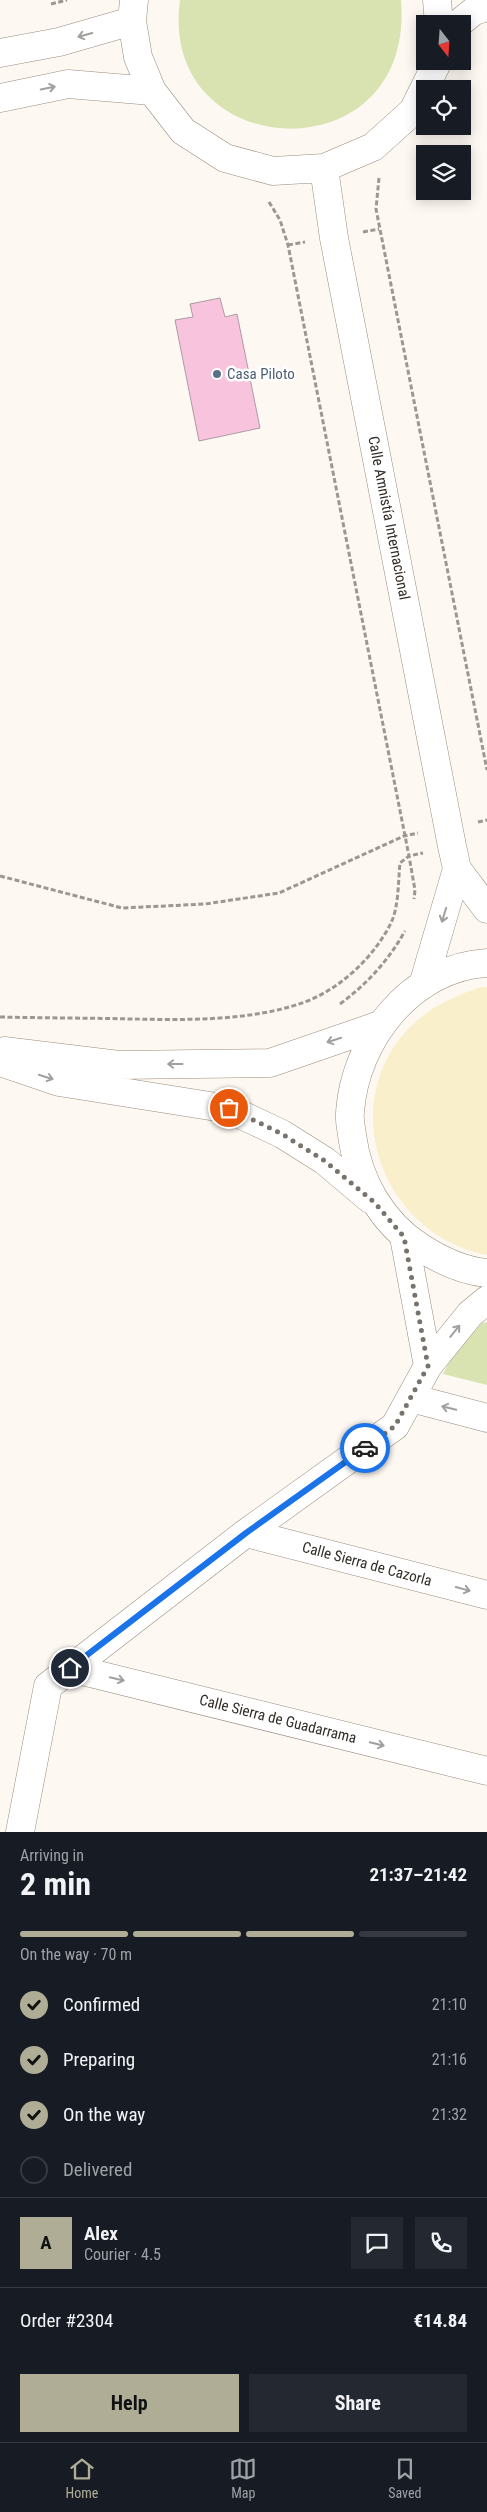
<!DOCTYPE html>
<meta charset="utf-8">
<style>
body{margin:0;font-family:"Roboto Condensed",sans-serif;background:#242831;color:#f1f3f6;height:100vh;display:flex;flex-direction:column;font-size:19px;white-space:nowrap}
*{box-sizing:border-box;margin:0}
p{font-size:16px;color:#9ea1a6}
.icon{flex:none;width:28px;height:28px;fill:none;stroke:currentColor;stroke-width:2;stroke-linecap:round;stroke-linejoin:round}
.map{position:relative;height:1832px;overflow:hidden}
.drawer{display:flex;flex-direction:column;background:#171b24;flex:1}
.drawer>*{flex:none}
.needle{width:32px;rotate:163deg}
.tools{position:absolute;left:416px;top:15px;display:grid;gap:10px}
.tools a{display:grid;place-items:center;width:55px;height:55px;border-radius:0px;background:#171b24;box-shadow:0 2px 12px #0003;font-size:25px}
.pin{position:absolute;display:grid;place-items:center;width:42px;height:42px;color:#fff;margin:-21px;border:2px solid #fff;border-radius:50%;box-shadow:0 1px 5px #0007}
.courier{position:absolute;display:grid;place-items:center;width:50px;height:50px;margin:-25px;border:4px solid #1a73e8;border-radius:50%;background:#fff;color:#222;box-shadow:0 1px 6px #0007}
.overview em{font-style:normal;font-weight:700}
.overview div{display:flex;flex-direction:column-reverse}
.overview{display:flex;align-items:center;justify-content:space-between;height:85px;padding:0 20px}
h1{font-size:32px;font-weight:700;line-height:38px}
.bar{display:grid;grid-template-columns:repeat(4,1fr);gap:8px 5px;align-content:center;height:60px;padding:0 20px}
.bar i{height:6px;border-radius:4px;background:#363941}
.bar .selected{background:#b0ad97}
.bar p{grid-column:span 4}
.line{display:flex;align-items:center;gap:12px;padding:0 20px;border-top:1px solid #363941}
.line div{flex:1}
.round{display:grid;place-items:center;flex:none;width:52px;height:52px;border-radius:0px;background:#242831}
ol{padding:0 20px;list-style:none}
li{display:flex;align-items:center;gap:15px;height:55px}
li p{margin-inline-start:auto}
li .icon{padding:5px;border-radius:50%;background:#b0ad97;color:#111;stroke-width:4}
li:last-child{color:#9ea1a6}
li i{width:28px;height:28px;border:2px solid #363941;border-radius:50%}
.cta{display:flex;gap:10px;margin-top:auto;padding:10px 20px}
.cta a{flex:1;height:58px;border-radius:0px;background:#b0ad97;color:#111;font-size:20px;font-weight:700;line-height:58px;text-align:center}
.cta a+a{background:#242831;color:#f1f3f6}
.menu{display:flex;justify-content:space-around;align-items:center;height:70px;border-top:1px solid #363941;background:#171b24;font-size:14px;color:#9ea1a6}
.menu a{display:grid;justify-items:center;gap:2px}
.menu .selected{color:#b0ad97}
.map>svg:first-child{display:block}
</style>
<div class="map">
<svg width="487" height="1832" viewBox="0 0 487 1832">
<rect width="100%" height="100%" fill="#fef8f2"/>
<path fill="#d8e3b1" d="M180,0H401C416,178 157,165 180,0Z
M487,1322V1385L443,1374L454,1353L482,1323Z"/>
<path fill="#f9efca" d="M481,987H487V1255C382,1235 333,1103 412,1025C432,1006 455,996 481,987Z"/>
<path fill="#f8c4dd" stroke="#ae9aa3" d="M220,298L225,317L237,314L260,428L199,441L175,320L193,317L190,304Z"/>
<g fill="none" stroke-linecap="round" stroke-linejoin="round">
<defs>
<path id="minor" d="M134,0L132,21L138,57L152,91L183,131L225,158L273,171L324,168L373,147L413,111L438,61
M437,0L439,24
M458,24L474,11L487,7
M0,53L59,42L132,21
M0,98L68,84L152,91
M324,168L334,238L452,846L457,869L487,909
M487,963C411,967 355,1040 350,1112C349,1119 351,1127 352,1135C358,1180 381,1222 420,1247C440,1260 463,1271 487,1273
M423,985L457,869
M4,1051L119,1065L270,1063L380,1025
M0,1062L59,1082L229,1109L282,1134L325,1161L370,1199
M404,1237L428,1366
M411,1398L487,1418
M246,1533L487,1595
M70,1668L487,1771
M20,1832L48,1686L246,1533L395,1426L428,1366L470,1314L487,1300"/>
</defs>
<use href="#minor" stroke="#9a8c7f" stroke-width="29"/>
<path stroke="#9c9791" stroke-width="3" stroke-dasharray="5 2.5" stroke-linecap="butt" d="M51,4L67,0
M379,178L376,209L487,770
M269,202L280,220L288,245L409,856L415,890L414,899
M363,232L379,229
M288,245L305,242
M478,822L487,820
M0,876L122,908L205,904L279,893L404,836L418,833
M340,1004C368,983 388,961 405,931
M0,1017C44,1018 89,1018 133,1019C187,1020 247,1021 299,1004C337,992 373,959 391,923C399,906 398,882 400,863L409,856L423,853"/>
<use href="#minor" stroke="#fff" stroke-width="28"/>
</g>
<defs><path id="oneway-shaft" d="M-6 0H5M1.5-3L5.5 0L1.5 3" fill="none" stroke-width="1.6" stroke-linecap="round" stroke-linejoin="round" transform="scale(1.25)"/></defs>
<g stroke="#a2a09d">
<use href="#oneway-shaft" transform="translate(85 35) rotate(164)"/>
<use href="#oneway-shaft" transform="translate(48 88) rotate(-12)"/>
<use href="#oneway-shaft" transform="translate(444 915) rotate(107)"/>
<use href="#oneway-shaft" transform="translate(334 1040) rotate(162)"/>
<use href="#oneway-shaft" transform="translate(175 1064) rotate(180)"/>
<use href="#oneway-shaft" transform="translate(46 1077) rotate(18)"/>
<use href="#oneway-shaft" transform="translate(455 1331) rotate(-51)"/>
<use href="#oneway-shaft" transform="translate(449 1408) rotate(-166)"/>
<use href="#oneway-shaft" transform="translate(463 1589) rotate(15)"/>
<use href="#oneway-shaft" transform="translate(117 1679) rotate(14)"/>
<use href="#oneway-shaft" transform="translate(377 1744) rotate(14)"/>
</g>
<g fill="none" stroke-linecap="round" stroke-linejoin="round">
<path stroke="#79736d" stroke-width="5" stroke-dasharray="0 9" d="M229,1108L282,1134L325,1161L375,1203L404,1237L428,1366L395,1426L365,1448"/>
<path stroke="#1a73e8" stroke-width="6" d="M70,1668L246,1533L365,1448"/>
</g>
<circle fill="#5c6f8a" stroke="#fff" stroke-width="2" cx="217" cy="374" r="5"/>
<g text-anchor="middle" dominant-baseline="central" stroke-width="5" stroke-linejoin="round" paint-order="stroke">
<g font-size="15" fill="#4e5e75" stroke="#fff" text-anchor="start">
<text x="227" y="374">Casa Piloto</text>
</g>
<g font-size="15" fill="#312c26" stroke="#fff">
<text transform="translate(389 518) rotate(79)">Calle Amnistía Internacional</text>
<text transform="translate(367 1564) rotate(15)">Calle Sierra de Cazorla</text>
<text transform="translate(278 1719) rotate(14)">Calle Sierra de Guadarrama</text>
</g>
</g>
</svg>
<div class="tools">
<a><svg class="needle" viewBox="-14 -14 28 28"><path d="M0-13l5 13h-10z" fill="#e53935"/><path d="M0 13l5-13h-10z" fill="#9ea1a6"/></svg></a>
<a><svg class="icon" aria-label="locate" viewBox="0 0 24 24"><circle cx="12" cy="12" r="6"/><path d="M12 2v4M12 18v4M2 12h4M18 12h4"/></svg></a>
<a><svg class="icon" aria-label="layers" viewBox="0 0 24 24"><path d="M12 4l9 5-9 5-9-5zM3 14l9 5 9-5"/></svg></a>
</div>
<div class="pin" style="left:229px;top:1108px;background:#ea580c"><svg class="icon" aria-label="bag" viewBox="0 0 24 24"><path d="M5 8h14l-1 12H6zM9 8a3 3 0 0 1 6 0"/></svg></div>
<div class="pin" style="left:70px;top:1668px;background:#1f2937"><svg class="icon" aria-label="home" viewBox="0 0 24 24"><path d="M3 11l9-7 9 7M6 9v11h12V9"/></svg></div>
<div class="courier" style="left:365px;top:1448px"><svg class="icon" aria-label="car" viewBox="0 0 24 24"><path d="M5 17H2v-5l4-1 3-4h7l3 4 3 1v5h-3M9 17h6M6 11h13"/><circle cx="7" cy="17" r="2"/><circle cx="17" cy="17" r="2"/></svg></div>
</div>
<section class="drawer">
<div class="overview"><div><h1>2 min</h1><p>Arriving in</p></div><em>21:37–21:42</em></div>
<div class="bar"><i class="selected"></i><i class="selected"></i><i class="selected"></i><i></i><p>On the way · 70 m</p></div>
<ol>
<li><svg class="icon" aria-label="check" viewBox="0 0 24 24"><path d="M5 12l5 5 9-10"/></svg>Confirmed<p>21:10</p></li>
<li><svg class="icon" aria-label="check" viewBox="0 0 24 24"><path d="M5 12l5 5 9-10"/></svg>Preparing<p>21:16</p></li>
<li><svg class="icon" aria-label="check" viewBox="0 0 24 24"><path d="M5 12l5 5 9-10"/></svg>On the way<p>21:32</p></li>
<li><i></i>Delivered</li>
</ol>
<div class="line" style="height:90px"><b class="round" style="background:#b0ad97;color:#111">A</b><div><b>Alex</b><p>Courier · 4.5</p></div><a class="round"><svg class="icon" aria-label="chat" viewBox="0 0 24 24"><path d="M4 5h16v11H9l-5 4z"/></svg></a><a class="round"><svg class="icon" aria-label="phone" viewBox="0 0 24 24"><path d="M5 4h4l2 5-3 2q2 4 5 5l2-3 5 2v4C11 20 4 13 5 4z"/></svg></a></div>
<div class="line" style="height:65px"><div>Order #2304</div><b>€14.84</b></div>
<div class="cta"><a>Help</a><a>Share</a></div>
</section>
<nav class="menu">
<a class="selected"><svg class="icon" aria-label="home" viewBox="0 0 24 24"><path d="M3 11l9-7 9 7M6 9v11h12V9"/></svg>Home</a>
<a><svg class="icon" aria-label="map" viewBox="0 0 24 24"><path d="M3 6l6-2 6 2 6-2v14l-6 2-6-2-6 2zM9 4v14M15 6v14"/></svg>Map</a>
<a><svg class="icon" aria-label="saved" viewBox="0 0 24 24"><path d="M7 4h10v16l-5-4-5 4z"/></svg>Saved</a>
</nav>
